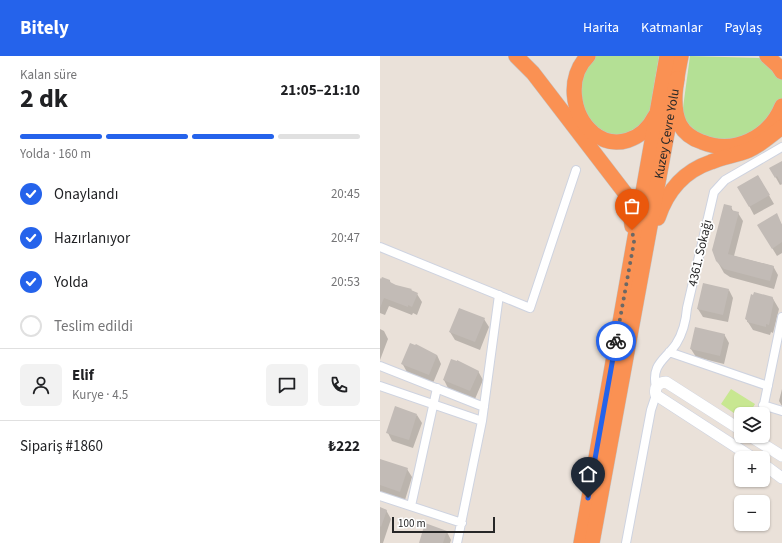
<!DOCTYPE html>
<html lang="tr">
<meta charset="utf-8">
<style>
body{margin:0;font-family:"Source Sans 3",sans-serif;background:#f2f2f2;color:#202124;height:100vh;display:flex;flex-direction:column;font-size:15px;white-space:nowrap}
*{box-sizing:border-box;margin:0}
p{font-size:13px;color:#757577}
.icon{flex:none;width:22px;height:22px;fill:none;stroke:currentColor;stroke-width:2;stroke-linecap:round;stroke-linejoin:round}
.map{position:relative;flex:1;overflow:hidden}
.drawer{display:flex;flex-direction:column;background:#fff;width:380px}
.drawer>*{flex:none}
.controls{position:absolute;left:354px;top:351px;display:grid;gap:8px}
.controls a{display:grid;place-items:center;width:36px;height:36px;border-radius:6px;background:#fff;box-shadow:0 1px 3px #0004;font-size:20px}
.scale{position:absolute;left:12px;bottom:10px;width:103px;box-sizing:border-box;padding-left:4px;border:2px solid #272727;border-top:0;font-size:11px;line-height:14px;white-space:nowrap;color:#272727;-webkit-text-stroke:3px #fff;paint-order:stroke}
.pin{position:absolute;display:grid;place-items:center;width:34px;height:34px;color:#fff;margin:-41px -17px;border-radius:50% 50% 50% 0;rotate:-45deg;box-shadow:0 0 4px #0007}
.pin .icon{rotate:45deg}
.courier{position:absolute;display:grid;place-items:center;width:40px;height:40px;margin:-20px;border:3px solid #2563eb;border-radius:50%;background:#fff;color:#222;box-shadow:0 1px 5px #0007}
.overview em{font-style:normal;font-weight:700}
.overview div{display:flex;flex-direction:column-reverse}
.overview{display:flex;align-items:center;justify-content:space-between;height:68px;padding:0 20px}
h1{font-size:26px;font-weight:700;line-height:30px}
.bar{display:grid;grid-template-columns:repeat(4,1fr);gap:6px 4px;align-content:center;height:48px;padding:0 20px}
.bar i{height:5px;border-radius:3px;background:#e0e0e0}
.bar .active{background:#2563eb}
.bar p{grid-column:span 4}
.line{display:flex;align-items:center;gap:10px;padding:0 20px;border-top:1px solid #e0e0e0}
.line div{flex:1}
.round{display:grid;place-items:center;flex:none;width:42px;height:42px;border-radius:6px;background:#f2f2f2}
ol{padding:0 20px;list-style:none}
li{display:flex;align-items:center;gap:12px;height:44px}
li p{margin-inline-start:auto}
li .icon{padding:4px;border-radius:50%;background:#2563eb;color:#fff;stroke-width:4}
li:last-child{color:#757577}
li i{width:22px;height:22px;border:2px solid #e0e0e0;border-radius:50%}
header{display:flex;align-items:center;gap:24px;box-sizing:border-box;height:56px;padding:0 20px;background:#2563eb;color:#fff}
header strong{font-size:19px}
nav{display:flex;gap:22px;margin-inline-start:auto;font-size:14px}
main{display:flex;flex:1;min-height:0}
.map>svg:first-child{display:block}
</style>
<header>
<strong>Bitely</strong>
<nav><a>Harita</a><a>Katmanlar</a><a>Paylaş</a></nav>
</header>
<main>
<section class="drawer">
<div class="overview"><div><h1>2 dk</h1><p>Kalan süre</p></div><em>21:05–21:10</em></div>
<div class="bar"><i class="active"></i><i class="active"></i><i class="active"></i><i></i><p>Yolda · 160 m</p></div>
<ol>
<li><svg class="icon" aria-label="check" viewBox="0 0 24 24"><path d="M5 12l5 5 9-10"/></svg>Onaylandı<p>20:45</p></li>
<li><svg class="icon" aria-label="check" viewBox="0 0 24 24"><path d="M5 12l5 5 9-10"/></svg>Hazırlanıyor<p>20:47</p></li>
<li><svg class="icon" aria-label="check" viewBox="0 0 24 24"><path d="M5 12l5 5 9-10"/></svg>Yolda<p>20:53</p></li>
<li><i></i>Teslim edildi</li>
</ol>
<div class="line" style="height:72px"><a class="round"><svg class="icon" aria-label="person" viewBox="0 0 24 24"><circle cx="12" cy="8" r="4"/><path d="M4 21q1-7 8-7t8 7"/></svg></a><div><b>Elif</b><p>Kurye · 4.5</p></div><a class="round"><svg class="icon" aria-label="chat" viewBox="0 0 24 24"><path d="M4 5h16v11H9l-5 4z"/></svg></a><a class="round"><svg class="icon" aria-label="phone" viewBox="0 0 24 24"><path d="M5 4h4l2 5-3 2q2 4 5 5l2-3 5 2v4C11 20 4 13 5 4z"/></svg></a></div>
<div class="line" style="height:52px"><div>Sipariş #1860</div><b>₺222</b></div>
</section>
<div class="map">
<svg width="402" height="487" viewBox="0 0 402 487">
<rect width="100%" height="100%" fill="#eae1d9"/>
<path fill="#b4e095" d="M216,0H279L269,59L265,68L235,82L209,66L198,31L213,1Z
M310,0L379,2L384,3L402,23V42L392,63L355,86L314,78L302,59Z"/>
<path fill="#c8e791" d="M351,333L375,348L369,358H361V362L341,348Z"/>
<path fill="#0003" d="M402,106V128L400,129L391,113Z
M378,120L394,148L374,159L359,131Z
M351,151L353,155L358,157L363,165L354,200L393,210L398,219L394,233L350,221L344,217L335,201Z
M396,158L402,169V197L397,200L383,177Z
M0,223L10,225L11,228L31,234L33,236L37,238L42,246L37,259L33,257L32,259L9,250L5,259L0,257Z
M349,234L353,242L348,266L323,261L318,253Z
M392,241L399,253L393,277L391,276L390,279L373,274L366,263Z
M104,263L109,271L100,294L75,284L70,276Z
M0,273L4,275L8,283L0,304Z
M344,278L349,287L344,308L316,301L311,293Z
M57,299L61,308L53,327L27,316L22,307Z
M98,315L103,324L95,343L68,332L64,324Z
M402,333V350L399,345Z
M37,359L42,367L33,392L12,385L8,377Z
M0,411L27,413L32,421L25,444L0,436Z
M0,452L6,454L11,463L3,487H0Z
M67,476L71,484L70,487H40Z"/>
<path fill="#c2bbb6" d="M402,105V129L397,120L395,122L389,112Z
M378,119L390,139L369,151L357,131Z
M344,148L352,150L351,154L359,156L348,198L394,210L390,225L344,213L336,205L332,194Z
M397,157L402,169V186L392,193L377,169Z
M2,221L10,224V226L16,229L32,233L31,234L38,237L32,251L28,249V251L4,242L0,252V222L1,223Z
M323,227L349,233L343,259L317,253Z
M374,236L393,241L392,243L394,244L389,269L386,268V271L367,266V264L365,263L371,238L373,239Z
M79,252L105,262L95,286L69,276Z
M315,271L345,278L340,300L310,293Z
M30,287L35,289L36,288L57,299L49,319L21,308Z
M71,303L77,305V304L99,315L90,335L63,324Z
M15,350L37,358L29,384L6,377Z
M0,403L28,412L20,436L0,429Z
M0,451L7,454L1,471L0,470Z
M45,467L67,475L63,487H39Z"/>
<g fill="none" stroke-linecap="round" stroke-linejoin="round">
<defs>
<path id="street" d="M0,191L150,252L196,114
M289,296L388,330
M0,310L104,351
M0,330L102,365
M276,331C271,308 285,304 296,288C303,277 306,265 307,252L334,136L345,124L402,91
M383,349L402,355
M382,358L402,261
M0,440L82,467
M31,450L57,332
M77,487L102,365L119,239
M246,487L271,354L276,339"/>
<path id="secondary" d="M361,374L286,326C278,326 274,332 276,339L373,402
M370,380L402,400
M383,408L402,422"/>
<g id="highway">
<path d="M136,0L153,17L245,137L250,152L252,170"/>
<path d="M208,0C187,20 191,58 213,77C235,95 263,84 275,60"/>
<path d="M301,0C297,21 290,49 300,69C305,78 313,83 322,86C354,99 389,82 402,50"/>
<path d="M387,0L398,10L402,16"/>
<path d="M278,162C287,135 304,115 331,106C343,101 357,99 369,94C381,89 391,79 402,71"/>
<path d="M201,487L287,0"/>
<path id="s1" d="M212,487L297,23"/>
</g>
</defs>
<use href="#street" stroke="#ced3e0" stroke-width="10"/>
<use href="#secondary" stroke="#ced3e0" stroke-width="12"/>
<use href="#highway" stroke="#c3c3c3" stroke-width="16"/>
<use href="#street" stroke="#fff" stroke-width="8"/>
<use href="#secondary" stroke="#fff" stroke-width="11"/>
<use href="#highway" stroke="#fa9153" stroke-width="15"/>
</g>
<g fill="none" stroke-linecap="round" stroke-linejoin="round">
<path stroke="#6b6865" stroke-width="4" stroke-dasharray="0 7.2" d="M236,285L254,186L252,174"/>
<path stroke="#2563eb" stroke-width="5" d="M208,442L236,285"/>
</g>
<g text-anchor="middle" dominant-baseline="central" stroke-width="3.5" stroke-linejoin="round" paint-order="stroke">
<g font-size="13" fill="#272727" stroke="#fff">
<text stroke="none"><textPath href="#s1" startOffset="416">Kuzey Çevre Yolu</textPath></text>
<text transform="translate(320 197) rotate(-77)">4361. Sokağı</text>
</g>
</g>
</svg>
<div class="controls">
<a><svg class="icon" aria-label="layers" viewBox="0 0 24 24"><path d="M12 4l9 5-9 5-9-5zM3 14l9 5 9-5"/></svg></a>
<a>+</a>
<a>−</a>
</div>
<div class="scale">100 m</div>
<div class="pin" style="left:252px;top:174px;background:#ea580c"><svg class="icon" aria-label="bag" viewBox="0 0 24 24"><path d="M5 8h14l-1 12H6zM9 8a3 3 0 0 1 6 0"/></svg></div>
<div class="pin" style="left:208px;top:442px;background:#1f2937"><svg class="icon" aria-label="home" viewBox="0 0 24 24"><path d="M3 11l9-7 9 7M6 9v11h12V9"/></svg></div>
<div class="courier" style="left:236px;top:285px"><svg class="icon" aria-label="bike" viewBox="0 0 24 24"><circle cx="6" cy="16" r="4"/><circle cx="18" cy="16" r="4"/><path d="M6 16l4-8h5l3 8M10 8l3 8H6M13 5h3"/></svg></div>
</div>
</main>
